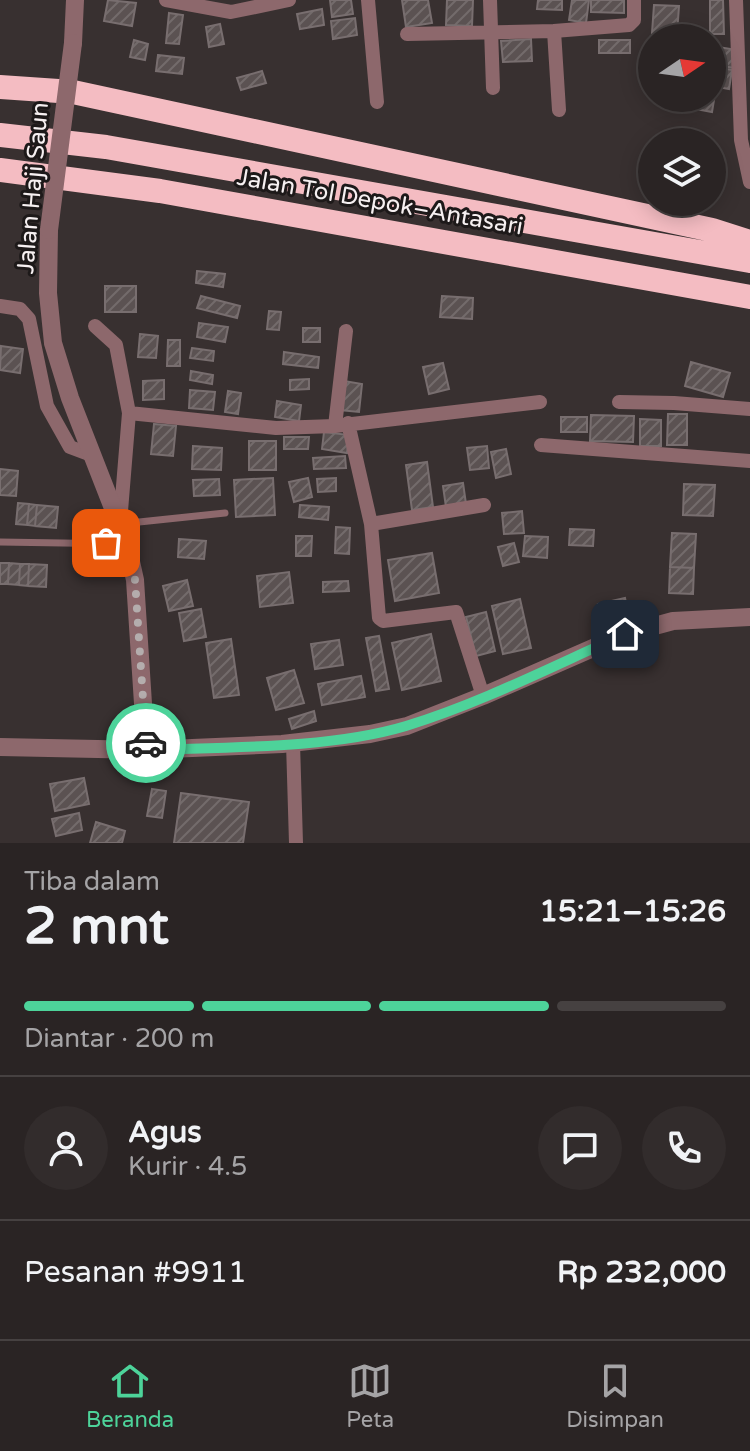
<!DOCTYPE html>
<html lang="id">
<meta charset="utf-8">
<style>
body{margin:0;font-family:"Varela Round",sans-serif;background:#322c2c;color:#f1f3f6;height:100vh;display:flex;flex-direction:column;font-size:30px;white-space:nowrap}
*{box-sizing:border-box;margin:0}
p{font-size:26px;color:#a5a4a6}
.icon{flex:none;width:44px;height:44px;fill:none;stroke:currentColor;stroke-width:2;stroke-linecap:round;stroke-linejoin:round}
.map{position:relative;height:843px;overflow:hidden}
.side{display:flex;flex-direction:column;background:#2a2424;flex:1}
.side>*{flex:none}
.needle{width:52px;rotate:77deg}
.tools{position:absolute;left:638px;top:24px;display:grid;gap:16px}
.tools a{display:grid;place-items:center;width:88px;height:88px;border-radius:50%;background:#2a2424;box-shadow:0 4px 20px #0003,0 0 0 2px #464141;font-size:40px}
.pin{position:absolute;display:grid;place-items:center;width:68px;height:68px;color:#fff;margin:-34px;border-radius:16px;box-shadow:0 4px 12px #0006}
.courier{position:absolute;display:grid;place-items:center;width:80px;height:80px;margin:-40px;border:6px solid #4dd39a;border-radius:50%;background:#fff;color:#222;box-shadow:0 2px 10px #0007}
.overview em{font-style:normal;font-weight:800}
.overview div{display:flex;flex-direction:column-reverse}
.overview{display:flex;align-items:center;justify-content:space-between;height:136px;padding:0 24px}
h1{font-size:52px;font-weight:800;line-height:60px}
.bar{display:grid;grid-template-columns:repeat(4,1fr);gap:12px 8px;align-content:center;height:96px;padding:0 24px}
.bar i{height:10px;border-radius:6px;background:#464141}
.bar .current{background:#4dd39a}
.bar p{grid-column:span 4}
.line{display:flex;align-items:center;gap:20px;padding:0 24px;border-top:2px solid #464141}
.line div{flex:1}
.round{display:grid;place-items:center;flex:none;width:84px;height:84px;border-radius:42px;background:#322c2c}
.dock{display:flex;justify-content:space-around;align-items:center;height:112px;border-top:2px solid #464141;background:#2a2424;font-size:22px;color:#a5a4a6}
.dock a{display:grid;justify-items:center;gap:4px}
.dock .current{color:#4dd39a}
.map>svg:first-child{display:block}
</style>
<div class="map">
<svg width="750" height="843" viewBox="0 0 750 843">
<defs>
<pattern id="building-hatch" width="6" height="6" patternUnits="userSpaceOnUse" patternTransform="scale(2)"><rect width="6" height="6" fill="#5b5252"/><path d="M-1 1l2-2M0 6l6-6M5 7l2-2" fill="none" stroke="#736b6b"/></pattern>
</defs>
<rect width="100%" height="100%" fill="#383030"/>
<path fill="url(#building-hatch)" stroke="#786e6f" stroke-width="2" d="M108,0L136,3L132,26L104,21Z
M330,0H351L353,14L332,17Z
M402,0H428L432,23L406,27Z
M447,0H473L472,26L446,25Z
M538,0H562V10L537,9Z
M572,0H589L586,23L569,20Z
M591,0H624V13L591,12Z
M710,0H723L724,34H710Z
M654,5L679,6L677,34L652,33Z
M322,9L324,25L300,29L297,14Z
M169,13L183,15L179,44L166,43Z
M355,18L357,35L333,39L331,21Z
M220,24L224,44L209,47L206,27Z
M531,39L532,61L503,62L501,41Z
M134,40L148,44L145,60L130,57Z
M599,40H630V53H599Z
M712,46L737,50L734,68L712,64Z
M158,55L184,58L182,74L156,71Z
M712,66L732,70L729,89L712,86Z
M262,71L266,83L241,90L237,78Z
M712,87L716,88L712,112L685,107L686,98H712Z
M197,271L225,274L223,287L196,283Z
M105,286H136V312H105Z
M201,296L240,306L237,318L197,308Z
M442,296L473,298L472,319L440,317Z
M269,311L281,312L279,330L267,329Z
M199,323L228,327L225,342L197,337Z
M303,328H320V342H303Z
M140,334L158,336L156,358L138,357Z
M168,340H180V366H167Z
M1,346L23,349L20,373L0,370Z
M192,348L214,351L213,361L190,358Z
M284,352L319,357L318,368L283,364Z
M691,362L730,373L723,397L685,386Z
M443,363L449,389L429,394L423,367Z
M191,371L213,375L212,384L190,380Z
M309,379V389L290,390V380Z
M164,380V399L143,400V381Z
M344,381L362,384L359,412L340,410Z
M190,390L215,392L213,410L189,408Z
M228,391L241,393L238,414L225,412Z
M277,401L301,405L299,421L275,417Z
M668,414H687V445H667Z
M591,415L634,416L633,442L590,441Z
M561,417H587V432H561Z
M640,419L661,420V446H640Z
M154,424L176,426L173,456L151,454Z
M324,432L349,435L347,453L322,449Z
M284,437H309L308,449H284Z
M249,441H276V470H249Z
M193,446L222,448L221,470L192,469Z
M487,446L489,468L470,470L467,448Z
M506,449L511,474L496,478L491,452Z
M345,456L346,468L314,469L313,458Z
M427,462L433,507L412,510L406,465Z
M0,469L18,471L16,496L0,495Z
M273,478L275,515L236,517L234,480Z
M308,478L312,497L294,502L289,482Z
M336,478V491L318,492L317,479Z
M219,479L220,495L194,496L193,480Z
M463,483L466,504L446,507L443,486Z
M684,484L715,485L713,516L683,515Z
M18,503L29,504L27,525L16,524Z
M29,504L37,505L35,526L27,525Z
M37,505L58,507L56,528L35,526Z
M300,505L329,507L328,520L299,517Z
M522,511L524,533L504,534L502,513Z
M336,527L350,528L349,554L335,553Z
M570,529L594,530L593,546L569,545Z
M672,533L696,534L694,568L670,567Z
M296,536H312L311,556H296Z
M525,536L548,537L547,558L523,556Z
M179,539L206,541L204,559L178,557Z
M514,543L519,562L503,566L498,547Z
M432,553L439,593L395,601L388,560Z
M0,563H9L8,584H0Z
M9,563L20,564L19,585L8,584Z
M20,564H29L28,586L19,585Z
M29,564L47,565L46,587L28,586Z
M670,567L694,568L693,594L669,593Z
M289,572L293,603L260,607L257,576Z
M187,580L193,606L169,611L163,586Z
M348,581L349,591L323,592V582Z
M625,598L630,622L603,628L598,604Z
M520,599L531,648L503,654L492,606Z
M201,609L206,637L184,641L179,613Z
M486,612L495,651L476,656L466,617Z
M431,634L441,681L402,690L392,643Z
M379,636L389,689L376,691L366,638Z
M231,639L239,695L214,698L206,643Z
M339,640L343,665L315,669L311,644Z
M294,670L304,703L276,710L267,678Z
M361,676L365,697L322,705L318,684Z
M314,711L316,721L292,729L289,719Z
M84,778L89,804L55,811L50,784Z
M152,789L166,791L162,818L147,816Z
M181,793L249,802L243,843H174Z
M79,813L82,830L56,836L52,819Z
M96,822L125,831L122,843H90Z"/>
<g fill="none" stroke-linecap="round" stroke-linejoin="round">
<path stroke="#8d686c" stroke-width="7" d="M120,524L225,513
M0,542L126,544"/>
<path stroke="#8d686c" stroke-width="14" d="M166,0L231,12L289,0
M368,0L377,102
M490,0L493,88
M736,0L741,140L750,182
M554,31L629,25L634,20V0
M407,34L554,31L559,110
M0,306L20,309L29,319L47,406L70,447L94,456
M95,326L116,345L129,413L120,523
M619,402L674,403L750,409
M129,413L276,428L335,426L540,402
M348,423L371,524L379,618L383,621L456,612L483,696
M335,426L346,331
M541,445L750,461
M371,524L484,505
M293,743L296,843"/>
<path stroke="#8d686c" stroke-width="18" d="M73,43L75,0
M49,230L48,293L53,343L70,398L127,544L135,580L146,750
M0,747L146,750L282,744L370,734L407,726L483,696L625,634L673,621L750,617"/>
<path stroke="#f4bcc2" stroke-width="24" d="M0,87L73,92L712,230L750,242
M0,135L106,147L750,261
M0,170L160,191L750,297"/>
<path stroke="#8d686c" stroke-width="18" d="M49,230L73,43"/>
</g>
<g fill="none" stroke-linecap="round" stroke-linejoin="round">
<path stroke="#b4adad" stroke-width="8" stroke-dasharray="0 14.4" d="M106,543L127,544L135,580L146,743"/>
<path stroke="#4dd39a" stroke-width="10" d="M146,743V750C227,747 329,749 406,726C481,703 553,666 625,634"/>
</g>
<g text-anchor="middle" dominant-baseline="central" stroke-width="6" stroke-linejoin="round" paint-order="stroke">
<g font-size="24" fill="#f6f0f1" stroke="#1d1919">
<text transform="translate(33 188) rotate(-85)">Jalan Haji Saun</text>
<text transform="translate(380 202) rotate(10)">Jalan Tol Depok–Antasari</text>
</g>
</g>
</svg>
<div class="tools">
<a><svg class="needle" viewBox="-14 -14 28 28"><path d="M0-13l5 13h-10z" fill="#e53935"/><path d="M0 13l5-13h-10z" fill="#a5a4a6"/></svg></a>
<a><svg class="icon" aria-label="layers" viewBox="0 0 24 24"><path d="M12 4l9 5-9 5-9-5zM3 14l9 5 9-5"/></svg></a>
</div>
<div class="pin" style="left:106px;top:543px;background:#ea580c"><svg class="icon" aria-label="bag" viewBox="0 0 24 24"><path d="M5 8h14l-1 12H6zM9 8a3 3 0 0 1 6 0"/></svg></div>
<div class="pin" style="left:625px;top:634px;background:#1f2937"><svg class="icon" aria-label="home" viewBox="0 0 24 24"><path d="M3 11l9-7 9 7M6 9v11h12V9"/></svg></div>
<div class="courier" style="left:146px;top:743px"><svg class="icon" aria-label="car" viewBox="0 0 24 24"><path d="M5 17H2v-5l4-1 3-4h7l3 4 3 1v5h-3M9 17h6M6 11h13"/><circle cx="7" cy="17" r="2"/><circle cx="17" cy="17" r="2"/></svg></div>
</div>
<section class="side">
<div class="overview"><div><h1>2 mnt</h1><p>Tiba dalam</p></div><em>15:21–15:26</em></div>
<div class="bar"><i class="current"></i><i class="current"></i><i class="current"></i><i></i><p>Diantar · 200 m</p></div>
<div class="line" style="height:144px"><a class="round"><svg class="icon" aria-label="person" viewBox="0 0 24 24"><circle cx="12" cy="8" r="4"/><path d="M4 21q1-7 8-7t8 7"/></svg></a><div><b>Agus</b><p>Kurir · 4.5</p></div><a class="round"><svg class="icon" aria-label="chat" viewBox="0 0 24 24"><path d="M4 5h16v11H9l-5 4z"/></svg></a><a class="round"><svg class="icon" aria-label="phone" viewBox="0 0 24 24"><path d="M5 4h4l2 5-3 2q2 4 5 5l2-3 5 2v4C11 20 4 13 5 4z"/></svg></a></div>
<div class="line" style="height:104px"><div>Pesanan #9911</div><b>Rp 232,000</b></div>
</section>
<nav class="dock">
<a class="current"><svg class="icon" aria-label="home" viewBox="0 0 24 24"><path d="M3 11l9-7 9 7M6 9v11h12V9"/></svg>Beranda</a>
<a><svg class="icon" aria-label="map" viewBox="0 0 24 24"><path d="M3 6l6-2 6 2 6-2v14l-6 2-6-2-6 2zM9 4v14M15 6v14"/></svg>Peta</a>
<a><svg class="icon" aria-label="saved" viewBox="0 0 24 24"><path d="M7 4h10v16l-5-4-5 4z"/></svg>Disimpan</a>
</nav>
